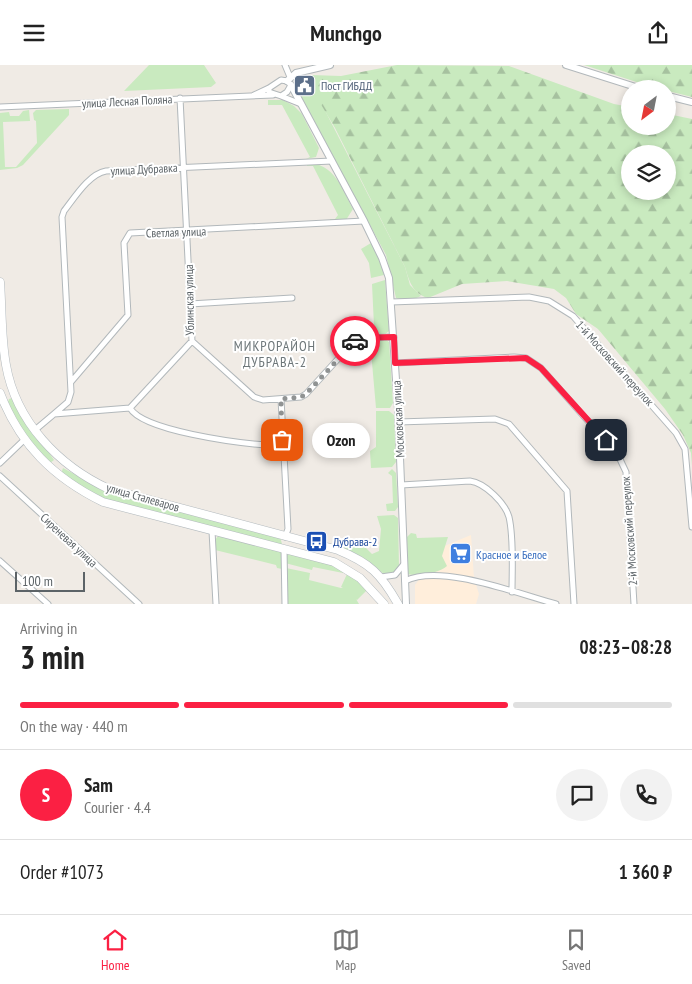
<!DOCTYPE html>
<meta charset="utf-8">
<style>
body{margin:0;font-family:"PT Sans Narrow",sans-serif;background:#f2f2f2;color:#222;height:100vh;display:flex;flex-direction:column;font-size:19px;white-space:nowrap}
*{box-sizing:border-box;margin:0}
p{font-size:16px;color:#767676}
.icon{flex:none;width:28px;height:28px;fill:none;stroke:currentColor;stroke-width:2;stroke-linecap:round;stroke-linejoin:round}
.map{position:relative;height:539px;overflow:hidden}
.side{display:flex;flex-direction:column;background:#fff;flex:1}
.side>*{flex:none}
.needle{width:32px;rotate:212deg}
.controls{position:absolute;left:621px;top:15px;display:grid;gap:10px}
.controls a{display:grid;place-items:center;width:55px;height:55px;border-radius:50%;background:#fff;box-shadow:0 2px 8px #0003;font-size:25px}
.scale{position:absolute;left:15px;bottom:12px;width:70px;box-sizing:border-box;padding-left:5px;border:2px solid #5c6367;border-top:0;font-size:14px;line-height:18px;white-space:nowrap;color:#5c6367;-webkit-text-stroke:4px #fff;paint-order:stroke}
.pin{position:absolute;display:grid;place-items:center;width:42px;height:42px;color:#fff;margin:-21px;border-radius:10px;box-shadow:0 2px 8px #0006}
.courier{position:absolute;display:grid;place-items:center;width:50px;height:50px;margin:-25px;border:4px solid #fb2043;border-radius:50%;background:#fff;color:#222;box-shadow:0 1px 6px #0007}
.bubble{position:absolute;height:35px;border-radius:18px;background:#fff;box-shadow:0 2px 8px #0003;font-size:16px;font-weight:700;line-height:35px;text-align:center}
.head em{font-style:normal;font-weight:700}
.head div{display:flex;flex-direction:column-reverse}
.head{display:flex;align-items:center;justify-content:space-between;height:85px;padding:0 20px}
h1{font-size:32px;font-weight:700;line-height:38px}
.bar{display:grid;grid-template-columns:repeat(4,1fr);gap:8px 5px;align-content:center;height:60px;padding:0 20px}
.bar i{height:6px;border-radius:4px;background:#e0e0e0}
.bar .current{background:#fb2043}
.bar p{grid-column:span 4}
.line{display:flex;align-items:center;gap:12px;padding:0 20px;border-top:1px solid #e0e0e0}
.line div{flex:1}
.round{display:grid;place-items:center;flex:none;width:52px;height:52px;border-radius:26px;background:#f2f2f2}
header{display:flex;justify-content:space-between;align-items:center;height:65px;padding:0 20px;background:#fff;font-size:22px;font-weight:700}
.tabs{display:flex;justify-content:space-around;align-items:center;height:70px;border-top:1px solid #e0e0e0;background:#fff;font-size:14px;color:#767676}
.tabs a{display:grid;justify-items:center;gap:2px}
.tabs .current{color:#fb2043}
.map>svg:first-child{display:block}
</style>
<header><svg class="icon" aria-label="menu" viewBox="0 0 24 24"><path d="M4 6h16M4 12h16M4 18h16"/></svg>Munchgo<svg class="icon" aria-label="share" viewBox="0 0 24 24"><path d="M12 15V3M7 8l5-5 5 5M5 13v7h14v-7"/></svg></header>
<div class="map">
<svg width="692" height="539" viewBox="0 0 692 539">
<defs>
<pattern id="forest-firs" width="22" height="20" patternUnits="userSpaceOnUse" patternTransform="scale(1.25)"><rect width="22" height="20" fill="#c9eabf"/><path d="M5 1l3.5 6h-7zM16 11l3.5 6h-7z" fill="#a6c19f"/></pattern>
</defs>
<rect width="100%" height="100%" fill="#f0ebe5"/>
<path fill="#ffeedb" d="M471,470L474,513L479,529L476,539H415V520L442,482Z"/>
<path fill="#c9eabf" d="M149,0H204L216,18L211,22L124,26Z
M296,16L305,27L313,22L405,202L410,220L421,231C414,235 403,236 396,233L386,190L295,20Z
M268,35H283L294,41L302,49L319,83L316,92L306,94L310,92L282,40H268Z
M69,44V50L23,100L17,103L0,105V48L9,47L10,51H19L23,46L29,45L30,56L3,57L5,102H16L37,78L36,56L34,55L33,48L36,45Z
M307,98C334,98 342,123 353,144L346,155L330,157V154H335L338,150L313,101H307Z
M371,178L380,195L384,210L371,213L369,198L361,184Z
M385,215L389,266L384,270L370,271L369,262L374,261L372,219Z
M385,274L389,277L393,338L390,343H376L370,275Z
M12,333L54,395L50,398L31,380L7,339L9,334Z
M376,346H389L394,350L396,397L392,402L371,403L370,386L376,382Z
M63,403L106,426L280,472L282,479L279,480L105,435L61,409Z
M392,404L396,408L398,442L395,446H387L386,439L393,438L392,411L388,408Z
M377,451L394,450L398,453L399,502L393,509H384L362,492L341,482L338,477H360L372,489L379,486L381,464Z
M411,468L416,469L417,473L448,472L442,491L447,501C439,508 418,512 408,509L407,472Z
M218,471L281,487L282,504L277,503L276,500L215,485V475Z
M289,489L336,501L344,506L343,508L313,502L312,505L285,498L286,490Z
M286,503L310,508L309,515L341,523H343L341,522L347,509L350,508L367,525L357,535L356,534L359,539H287Z"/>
<path fill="url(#forest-firs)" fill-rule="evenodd" d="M397,0L509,1L614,39L630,42V61H668V49L692,54V401L691,388L683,370L665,344L598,264L576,249L566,233L554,224L507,216L462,219L428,233C413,229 409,216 405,202L335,63L319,36L310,14L311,10L341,11ZM630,89H668V126H630Z
M584,0H692V32L668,26V24H658Z"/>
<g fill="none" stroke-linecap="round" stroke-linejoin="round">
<defs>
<path id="minor" d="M285,0L290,12
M281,15L287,16L291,20L287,27L281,31L269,27V23Z
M254,30L269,23
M281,31L301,39
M0,42L273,30
M391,237L529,232L549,236L573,251L676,368L685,384L692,462
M190,239L292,233
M192,276L254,332L263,335L301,332L306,329L357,273L394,272
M395,298L514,292L526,293L541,303L618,390L626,407L634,539
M71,317L128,250L124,178L130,168L364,156
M281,334L288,464L285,472
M130,343C143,366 238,378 266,380
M54,349L68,337L71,327L62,152L64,146C75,132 89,109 106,106L332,96
M398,357L495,354L509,359L567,426L574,539
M35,365L54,349L130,343L192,276L180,33
M0,398L24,375
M0,411L139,539
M401,420L470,416C485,418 505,438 509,452C514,473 512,506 512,527
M212,466L216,539
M284,484L285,539
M0,496L48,539
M381,512L395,510L404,499
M405,516C441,498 518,529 556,539"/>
<path id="tertiary" d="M566,0L642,24
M287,16L296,8L330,0
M291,20L364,156L382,193L389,213L398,344L406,539
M668,31L692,37"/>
<path id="secondary" d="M0,217C2,245 1,273 6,300C16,357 59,401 109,424L338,485C370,498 381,509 398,539
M0,328C20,380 54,413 103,437L334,497L360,513L384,539"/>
</defs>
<use href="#minor" stroke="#b2b8bb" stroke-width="7"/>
<use href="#tertiary" stroke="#b2b8bb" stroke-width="8"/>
<use href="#secondary" stroke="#b3babe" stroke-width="9"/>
<use href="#minor" stroke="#fff" stroke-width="5"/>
<use href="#tertiary" stroke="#fff" stroke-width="6"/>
<use href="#secondary" stroke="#fff" stroke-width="8"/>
</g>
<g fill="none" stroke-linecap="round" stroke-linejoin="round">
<path stroke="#909393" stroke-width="5" stroke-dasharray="0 9" d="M282,375L281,334L301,332L306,329L355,276"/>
<path stroke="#fb2043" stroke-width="6" d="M355,276L357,273L394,272L395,298L526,293L541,303L606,375"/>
</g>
<defs>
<symbol id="civic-square" viewBox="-11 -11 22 22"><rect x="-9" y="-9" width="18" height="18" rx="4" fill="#5c6f8a" stroke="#fff"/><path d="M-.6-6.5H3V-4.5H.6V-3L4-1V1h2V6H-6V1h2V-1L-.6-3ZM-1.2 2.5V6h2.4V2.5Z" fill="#fff"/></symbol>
<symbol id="bus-square" viewBox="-11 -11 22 22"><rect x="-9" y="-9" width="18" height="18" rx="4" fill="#1a4fb4" stroke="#fff"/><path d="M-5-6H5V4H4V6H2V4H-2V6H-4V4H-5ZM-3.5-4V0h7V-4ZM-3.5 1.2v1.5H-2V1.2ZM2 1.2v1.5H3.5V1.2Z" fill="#fff"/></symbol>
<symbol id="supermarket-square" viewBox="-11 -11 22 22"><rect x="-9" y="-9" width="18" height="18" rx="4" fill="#3f7fe0" stroke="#fff"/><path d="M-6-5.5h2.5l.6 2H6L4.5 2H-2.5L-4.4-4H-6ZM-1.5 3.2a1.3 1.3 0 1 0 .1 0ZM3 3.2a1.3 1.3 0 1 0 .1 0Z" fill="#fff"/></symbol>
</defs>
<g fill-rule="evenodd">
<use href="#civic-square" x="292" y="8" width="25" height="25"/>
<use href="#bus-square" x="304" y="464" width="25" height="25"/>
<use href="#supermarket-square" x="448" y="476" width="25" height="25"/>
</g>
<g text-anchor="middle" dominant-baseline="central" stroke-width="4" stroke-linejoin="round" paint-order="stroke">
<g font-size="12" fill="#4e5e75" stroke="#fff" text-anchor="start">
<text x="321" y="20">Пост ГИБДД</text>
</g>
<g font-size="12" fill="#5c6367" stroke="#fff">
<text transform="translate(127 36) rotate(-3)">улица Лесная Поляна</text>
<text transform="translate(144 104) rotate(-3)">улица Дубравка</text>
<text transform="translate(176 167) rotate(-2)">Светлая улица</text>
<text transform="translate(189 235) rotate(-91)">Ублинская улица</text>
<text transform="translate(615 298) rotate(48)">1-й Московский переулок</text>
<text transform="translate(398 354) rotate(-93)">Московская улица</text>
<text transform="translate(143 432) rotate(16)">улица Сталеваров</text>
<text transform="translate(629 466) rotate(-94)">2-й Московский переулок</text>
<text transform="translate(69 475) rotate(43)">Сиреневая улица</text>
</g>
<g font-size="12" fill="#164399" stroke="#fff" text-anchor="start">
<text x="333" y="476">Дубрава-2</text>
</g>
<g font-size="12" fill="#366cbe" stroke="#fff" text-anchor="start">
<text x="476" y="489">Красное и Белое</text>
</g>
<g font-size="14" letter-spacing="1" fill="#6d7679" stroke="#fff">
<text x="275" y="281">МИКРОРАЙОН<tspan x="275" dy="16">ДУБРАВА-2</tspan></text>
</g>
</g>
</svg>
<div class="controls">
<a><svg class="needle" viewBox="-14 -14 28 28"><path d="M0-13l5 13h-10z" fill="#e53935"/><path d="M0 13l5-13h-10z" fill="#767676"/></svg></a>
<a><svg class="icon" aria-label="layers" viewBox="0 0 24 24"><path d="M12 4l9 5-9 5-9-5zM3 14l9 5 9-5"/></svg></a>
</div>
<div class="scale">100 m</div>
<div class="pin" style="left:282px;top:375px;background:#ea580c"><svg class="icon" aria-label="bag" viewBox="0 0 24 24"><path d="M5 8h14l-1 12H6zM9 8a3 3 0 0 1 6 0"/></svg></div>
<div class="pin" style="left:606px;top:375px;background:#1f2937"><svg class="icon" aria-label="home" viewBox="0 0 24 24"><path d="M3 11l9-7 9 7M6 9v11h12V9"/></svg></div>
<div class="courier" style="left:355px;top:276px"><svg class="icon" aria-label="car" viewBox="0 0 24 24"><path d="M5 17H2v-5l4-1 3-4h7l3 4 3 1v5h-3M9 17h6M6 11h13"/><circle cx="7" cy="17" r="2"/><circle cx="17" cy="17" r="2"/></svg></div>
<div class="bubble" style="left:312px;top:358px;width:58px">Ozon</div>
</div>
<section class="side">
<div class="head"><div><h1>3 min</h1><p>Arriving in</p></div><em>08:23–08:28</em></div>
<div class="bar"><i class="current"></i><i class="current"></i><i class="current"></i><i></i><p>On the way · 440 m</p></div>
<div class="line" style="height:90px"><b class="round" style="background:#fb2043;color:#fff">S</b><div><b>Sam</b><p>Courier · 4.4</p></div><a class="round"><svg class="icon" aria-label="chat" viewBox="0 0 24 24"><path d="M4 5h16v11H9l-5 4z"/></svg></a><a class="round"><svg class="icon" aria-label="phone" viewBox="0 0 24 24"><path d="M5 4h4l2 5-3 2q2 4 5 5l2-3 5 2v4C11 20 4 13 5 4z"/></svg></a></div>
<div class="line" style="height:65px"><div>Order #1073</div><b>1 360 ₽</b></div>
</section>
<nav class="tabs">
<a class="current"><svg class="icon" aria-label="home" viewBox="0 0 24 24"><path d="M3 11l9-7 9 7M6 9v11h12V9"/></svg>Home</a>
<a><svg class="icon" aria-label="map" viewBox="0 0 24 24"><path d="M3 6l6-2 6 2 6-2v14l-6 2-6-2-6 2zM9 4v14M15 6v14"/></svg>Map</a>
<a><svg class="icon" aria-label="saved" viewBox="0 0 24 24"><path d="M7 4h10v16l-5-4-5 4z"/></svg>Saved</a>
</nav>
